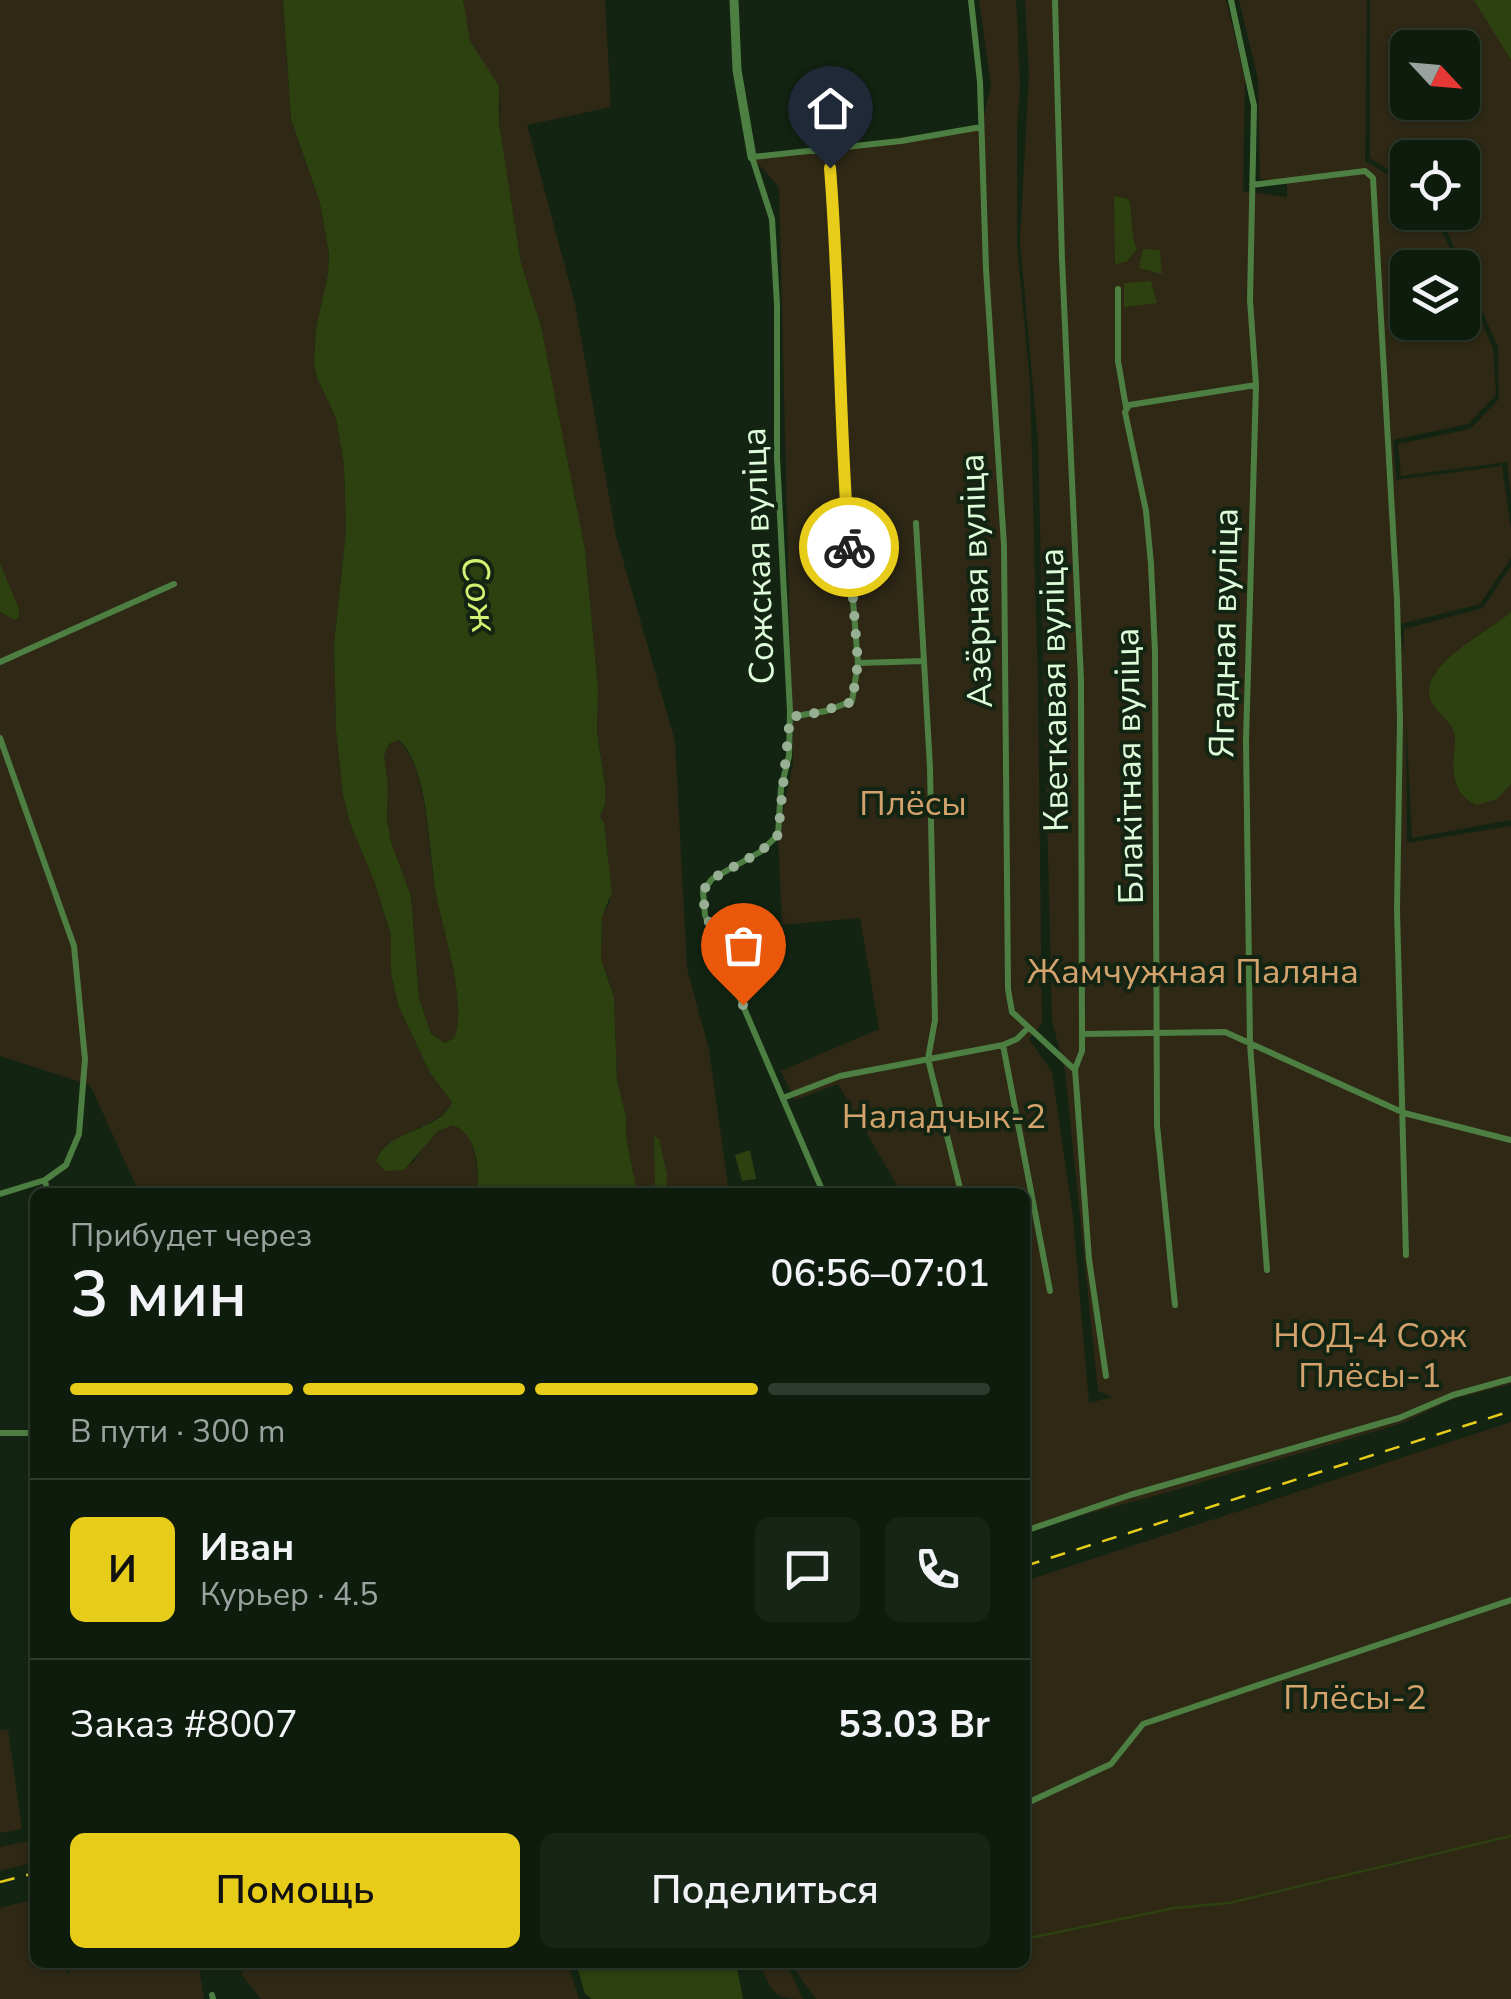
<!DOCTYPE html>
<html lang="ru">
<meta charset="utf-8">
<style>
body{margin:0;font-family:"Nunito Sans",sans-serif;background:#172517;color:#f1f3f6;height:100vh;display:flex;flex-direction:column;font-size:38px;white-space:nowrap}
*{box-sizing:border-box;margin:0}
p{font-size:32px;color:#9ba19e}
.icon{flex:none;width:55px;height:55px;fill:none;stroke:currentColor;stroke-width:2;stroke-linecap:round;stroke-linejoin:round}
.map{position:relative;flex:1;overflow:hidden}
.panel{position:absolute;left:30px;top:1188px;width:1000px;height:780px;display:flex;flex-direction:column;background:#0e1c0e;border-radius:15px;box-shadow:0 2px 8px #0004,0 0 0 2px #2e3a2e}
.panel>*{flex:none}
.needle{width:65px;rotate:116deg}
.tools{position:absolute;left:1390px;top:30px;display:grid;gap:20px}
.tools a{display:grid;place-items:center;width:90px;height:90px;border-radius:15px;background:#0e1c0e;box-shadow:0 2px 8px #0004,0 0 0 2px #2e3a2e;font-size:50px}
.pin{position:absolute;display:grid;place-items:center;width:85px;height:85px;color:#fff;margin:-102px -42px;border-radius:50% 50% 50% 0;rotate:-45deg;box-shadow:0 0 10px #0007}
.pin .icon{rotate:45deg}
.courier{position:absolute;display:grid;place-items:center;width:100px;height:100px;margin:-50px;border:8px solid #e7cc19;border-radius:50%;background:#fff;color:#222;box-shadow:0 2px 12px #0007}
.summary em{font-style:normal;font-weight:600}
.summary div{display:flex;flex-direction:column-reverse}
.summary{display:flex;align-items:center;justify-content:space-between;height:170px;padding:0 40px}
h1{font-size:65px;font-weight:600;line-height:75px}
.bar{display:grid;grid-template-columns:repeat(4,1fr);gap:15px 10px;align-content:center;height:120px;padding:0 40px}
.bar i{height:12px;border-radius:8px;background:#2e3a2e}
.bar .on{background:#e7cc19}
.bar p{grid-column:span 4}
.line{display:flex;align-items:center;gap:25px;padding:0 40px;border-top:2px solid #2e3a2e}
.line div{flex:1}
.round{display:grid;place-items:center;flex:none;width:105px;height:105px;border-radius:15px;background:#172517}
.cta{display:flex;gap:20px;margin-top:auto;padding:20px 40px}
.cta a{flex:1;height:115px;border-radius:15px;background:#e7cc19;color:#111;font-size:40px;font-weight:600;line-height:115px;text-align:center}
.cta a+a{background:#172517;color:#f1f3f6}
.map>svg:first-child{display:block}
</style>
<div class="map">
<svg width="1511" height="1999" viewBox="0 0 1511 1999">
<rect width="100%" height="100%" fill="#132512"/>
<path fill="#2e2815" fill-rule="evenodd" d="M0,0H283L291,119L320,203L329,254L328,274L316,328L314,362L317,378L336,418L344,465L346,531L334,644L336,730L343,795L350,823L374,881L391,936V973L398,1005L430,1073L452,1102C438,1132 386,1129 376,1161L413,1163C421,1152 430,1134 444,1127C475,1112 479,1175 477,1192H139L90,1085L0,1056Z
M463,0H605L611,107L527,125L575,304L616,536L675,741L687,968L709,1050L729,1192H637L626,1136V1116L617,1080L614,997L601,959L602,917L610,901L611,886L604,823L600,816L605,805V784L597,733L598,688L585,549L541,326L521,263L499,123C505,77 487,77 470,41C464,28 464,14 463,0Z
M979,0H1016L1017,12L1020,89L1017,126V245L1030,382L1038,687L1042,1024L1029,1039L1052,1072L1073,1217L1089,1403L1113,1397L1098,1391L1065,1071L1052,1021L1038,442L1020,242L1029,74L1025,0H1226L1245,79L1243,191L1287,197V181L1260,179L1258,80L1239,0H1367L1365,161L1407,187L1408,212L1434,213L1458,267L1408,268V322H1462L1463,279L1493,348L1496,395L1468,424L1393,440L1396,480L1502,466L1511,529V558L1480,604L1400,624L1404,655V629L1483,608L1511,566V820L1412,838L1406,718L1407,843L1511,826V1384L1453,1399L1400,1424L1155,1496L1025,1530V1192H901L838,1084L795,1100L781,1071L879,1029L860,918L782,925L778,835L793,763L779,187L752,157L981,127L991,86Z
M1370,0H1511V497L1507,462L1401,476L1398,444L1470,429L1499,399L1498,347L1439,213L1462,212V158H1408L1407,181L1370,158ZM1408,48H1462V102H1408Z
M398,740C429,766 428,856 436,895C443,930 468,1006 454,1038L445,1043L431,1034L419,998L411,896L391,842L387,819L388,784L384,756L389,744Z
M1511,1422V1999H816L790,1963L1025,1962V1581Z
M8,1729L22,1829L0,1833V1730Z
M35,1840V1862L0,1871V1847Z
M35,1899V1962L62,1963L69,1976L67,1963H198L204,1999H0V1908Z
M234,1963H568L579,1999H261L241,1974L248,1966Z
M758,1963H786L803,1999C767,1999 774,1988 758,1963Z"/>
<path fill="#2c4010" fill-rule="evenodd" d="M283,0H463L470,41L499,86V123L521,263L541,326L585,549L598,688L597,733L605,784V805L600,816L604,823L612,892L602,917L601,959L614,997L617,1080L626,1116V1136L637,1192H477C480,1171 477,1133 453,1125L438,1131L404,1170L385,1171L376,1161C387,1128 439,1133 452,1102L430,1073L398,1005L391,973V935L374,881L350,823L343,795L336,730L334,644L346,531L344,465L336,418L317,378L314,362L316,328L328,274L329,254L320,203L291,119ZM399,740C429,766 429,856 436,895C443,930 468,1006 454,1038L445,1043L431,1034L419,998L411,896L391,842L387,819L388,784L384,756L389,744Z
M1474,0H1511V60Z
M1463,65L1473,110L1469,118L1463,120L1457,117L1449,103L1462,102Z
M1114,196L1129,199C1134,218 1129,231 1137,249L1126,262L1115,264Z
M1143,249L1160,250L1162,274L1139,268Z
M1151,281L1157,303L1124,307V283Z
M0,563L19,609V617L15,620L0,612Z
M1511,612V784L1497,799L1477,805C1451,794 1452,769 1455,745C1457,725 1444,720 1434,706C1408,670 1491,631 1511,612Z
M654,1136L659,1139L667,1175L666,1192H655Z
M750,1150L756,1179L742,1181L735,1155Z
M576,1963H736L743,1999H592L585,1994Z"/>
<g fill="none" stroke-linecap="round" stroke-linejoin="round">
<path stroke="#2c4010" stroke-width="2.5" d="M1025,1939L1174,1908L1229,1903L1511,1836
M877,1962L879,1966H904L919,1962"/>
<path stroke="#4d7f42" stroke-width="6" d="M971,0L980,82L986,269L1004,545L1008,989L1012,1012L1074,1069
M1055,0L1062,259L1081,680L1082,1034V1051L1075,1069L1089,1259L1106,1376
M1231,0L1254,106L1250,300L1256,385L1246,741L1250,1044L1267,1270
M1252,185L1365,171L1373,178L1397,600L1400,719L1397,910L1406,1255
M1118,289V361L1126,407
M916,523L924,661
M0,662L174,584
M858,663L924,661L930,768L935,1020L928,1059L961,1192
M790,717L826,711L852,701L858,663L841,451L839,286L830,167L825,153L817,150
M0,738L74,946L85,1059L79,1134L66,1165L45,1180L0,1194
M1082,1034L1225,1032L1404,1113L1511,1140
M1003,1045L1050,1291
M783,1098L840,1076L1003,1045L1017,1039L1028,1028
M45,1180L47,1192
M823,1192L716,943L705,915L703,891L712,879L760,852L778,835L781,788L789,756L790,711L777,458V304L772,219L752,157L901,141L981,127
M1175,1305L1157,1125L1155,652L1151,564L1146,511L1125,412L1129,405L1256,385
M0,1433H35
M1025,1531L1130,1495L1399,1418L1453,1395L1511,1379
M1025,1804L1111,1764L1143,1724L1511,1600
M212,1995L213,1999"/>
<path stroke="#4d7f42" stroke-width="9" d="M734,0L737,70L752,157"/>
<path stroke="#e7cc19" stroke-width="2.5" stroke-dasharray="15 12" stroke-linecap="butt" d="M1025,1566L1511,1411
M0,1882L35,1873"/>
</g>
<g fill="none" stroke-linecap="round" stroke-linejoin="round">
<path stroke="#97b094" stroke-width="10" stroke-dasharray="0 18" d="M743,1005L706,915L702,892L712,879L760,852L778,835L790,717L812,714L852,702L858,663L849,547"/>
<path stroke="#e7cc19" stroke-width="12" d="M830,168C840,294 839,421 849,547"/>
</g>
<g text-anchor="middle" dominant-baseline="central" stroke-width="8" stroke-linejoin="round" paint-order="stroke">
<g font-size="35" fill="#defbda" stroke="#132512">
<text transform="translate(758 556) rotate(-92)">Сожская вуліца</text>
<text transform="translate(976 581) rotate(-92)">Азёрная вуліца</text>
<text transform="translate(1224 633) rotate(-89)">Ягадная вуліца</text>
<text transform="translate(1054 690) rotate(-91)">Кветкавая вуліца</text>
<text transform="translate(1129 766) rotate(-91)">Блакітная вуліца</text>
</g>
<g font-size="35" fill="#d4a26c" stroke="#132512">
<text x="913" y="803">Плёсы</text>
<text x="1193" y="971">Жамчужная Паляна</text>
<text x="944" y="1116">Наладчык-2</text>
<text x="1370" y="1335">НОД-4 Сож<tspan x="1370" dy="40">Плёсы-1</tspan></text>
<text x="1355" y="1697">Плёсы-2</text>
</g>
<g font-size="38" font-style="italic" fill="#d3f172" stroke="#132512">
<text transform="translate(479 594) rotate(81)">Сож</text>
</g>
</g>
</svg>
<div class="tools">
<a><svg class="needle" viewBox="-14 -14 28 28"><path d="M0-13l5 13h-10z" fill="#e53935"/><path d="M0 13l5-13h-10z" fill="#9ba19e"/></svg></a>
<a><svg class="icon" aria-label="locate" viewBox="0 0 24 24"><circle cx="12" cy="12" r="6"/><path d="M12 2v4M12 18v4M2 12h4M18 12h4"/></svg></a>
<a><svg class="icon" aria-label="layers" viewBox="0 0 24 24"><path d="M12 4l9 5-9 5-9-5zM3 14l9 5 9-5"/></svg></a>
</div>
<div class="pin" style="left:743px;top:1005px;background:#ea580c"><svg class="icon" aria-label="bag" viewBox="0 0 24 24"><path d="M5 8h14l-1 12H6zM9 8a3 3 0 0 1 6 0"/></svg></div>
<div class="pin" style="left:830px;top:168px;background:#1f2937"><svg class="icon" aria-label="home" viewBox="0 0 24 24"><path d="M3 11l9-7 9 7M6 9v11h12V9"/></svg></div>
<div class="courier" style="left:849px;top:547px"><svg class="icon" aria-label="bike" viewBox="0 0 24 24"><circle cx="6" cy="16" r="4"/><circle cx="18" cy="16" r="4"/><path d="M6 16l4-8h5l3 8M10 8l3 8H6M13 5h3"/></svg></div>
<section class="panel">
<div class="summary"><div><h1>3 мин</h1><p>Прибудет через</p></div><em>06:56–07:01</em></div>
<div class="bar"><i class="on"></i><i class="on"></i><i class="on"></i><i></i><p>В пути · 300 m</p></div>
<div class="line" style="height:180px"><b class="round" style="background:#e7cc19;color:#111">И</b><div><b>Иван</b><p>Курьер · 4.5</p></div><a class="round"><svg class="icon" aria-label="chat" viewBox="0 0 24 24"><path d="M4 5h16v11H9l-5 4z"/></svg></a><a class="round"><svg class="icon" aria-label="phone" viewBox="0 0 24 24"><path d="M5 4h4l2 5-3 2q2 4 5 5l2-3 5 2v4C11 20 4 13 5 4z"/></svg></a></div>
<div class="line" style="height:130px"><div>Заказ #8007</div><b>53.03 Br</b></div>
<div class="cta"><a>Помощь</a><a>Поделиться</a></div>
</section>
</div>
